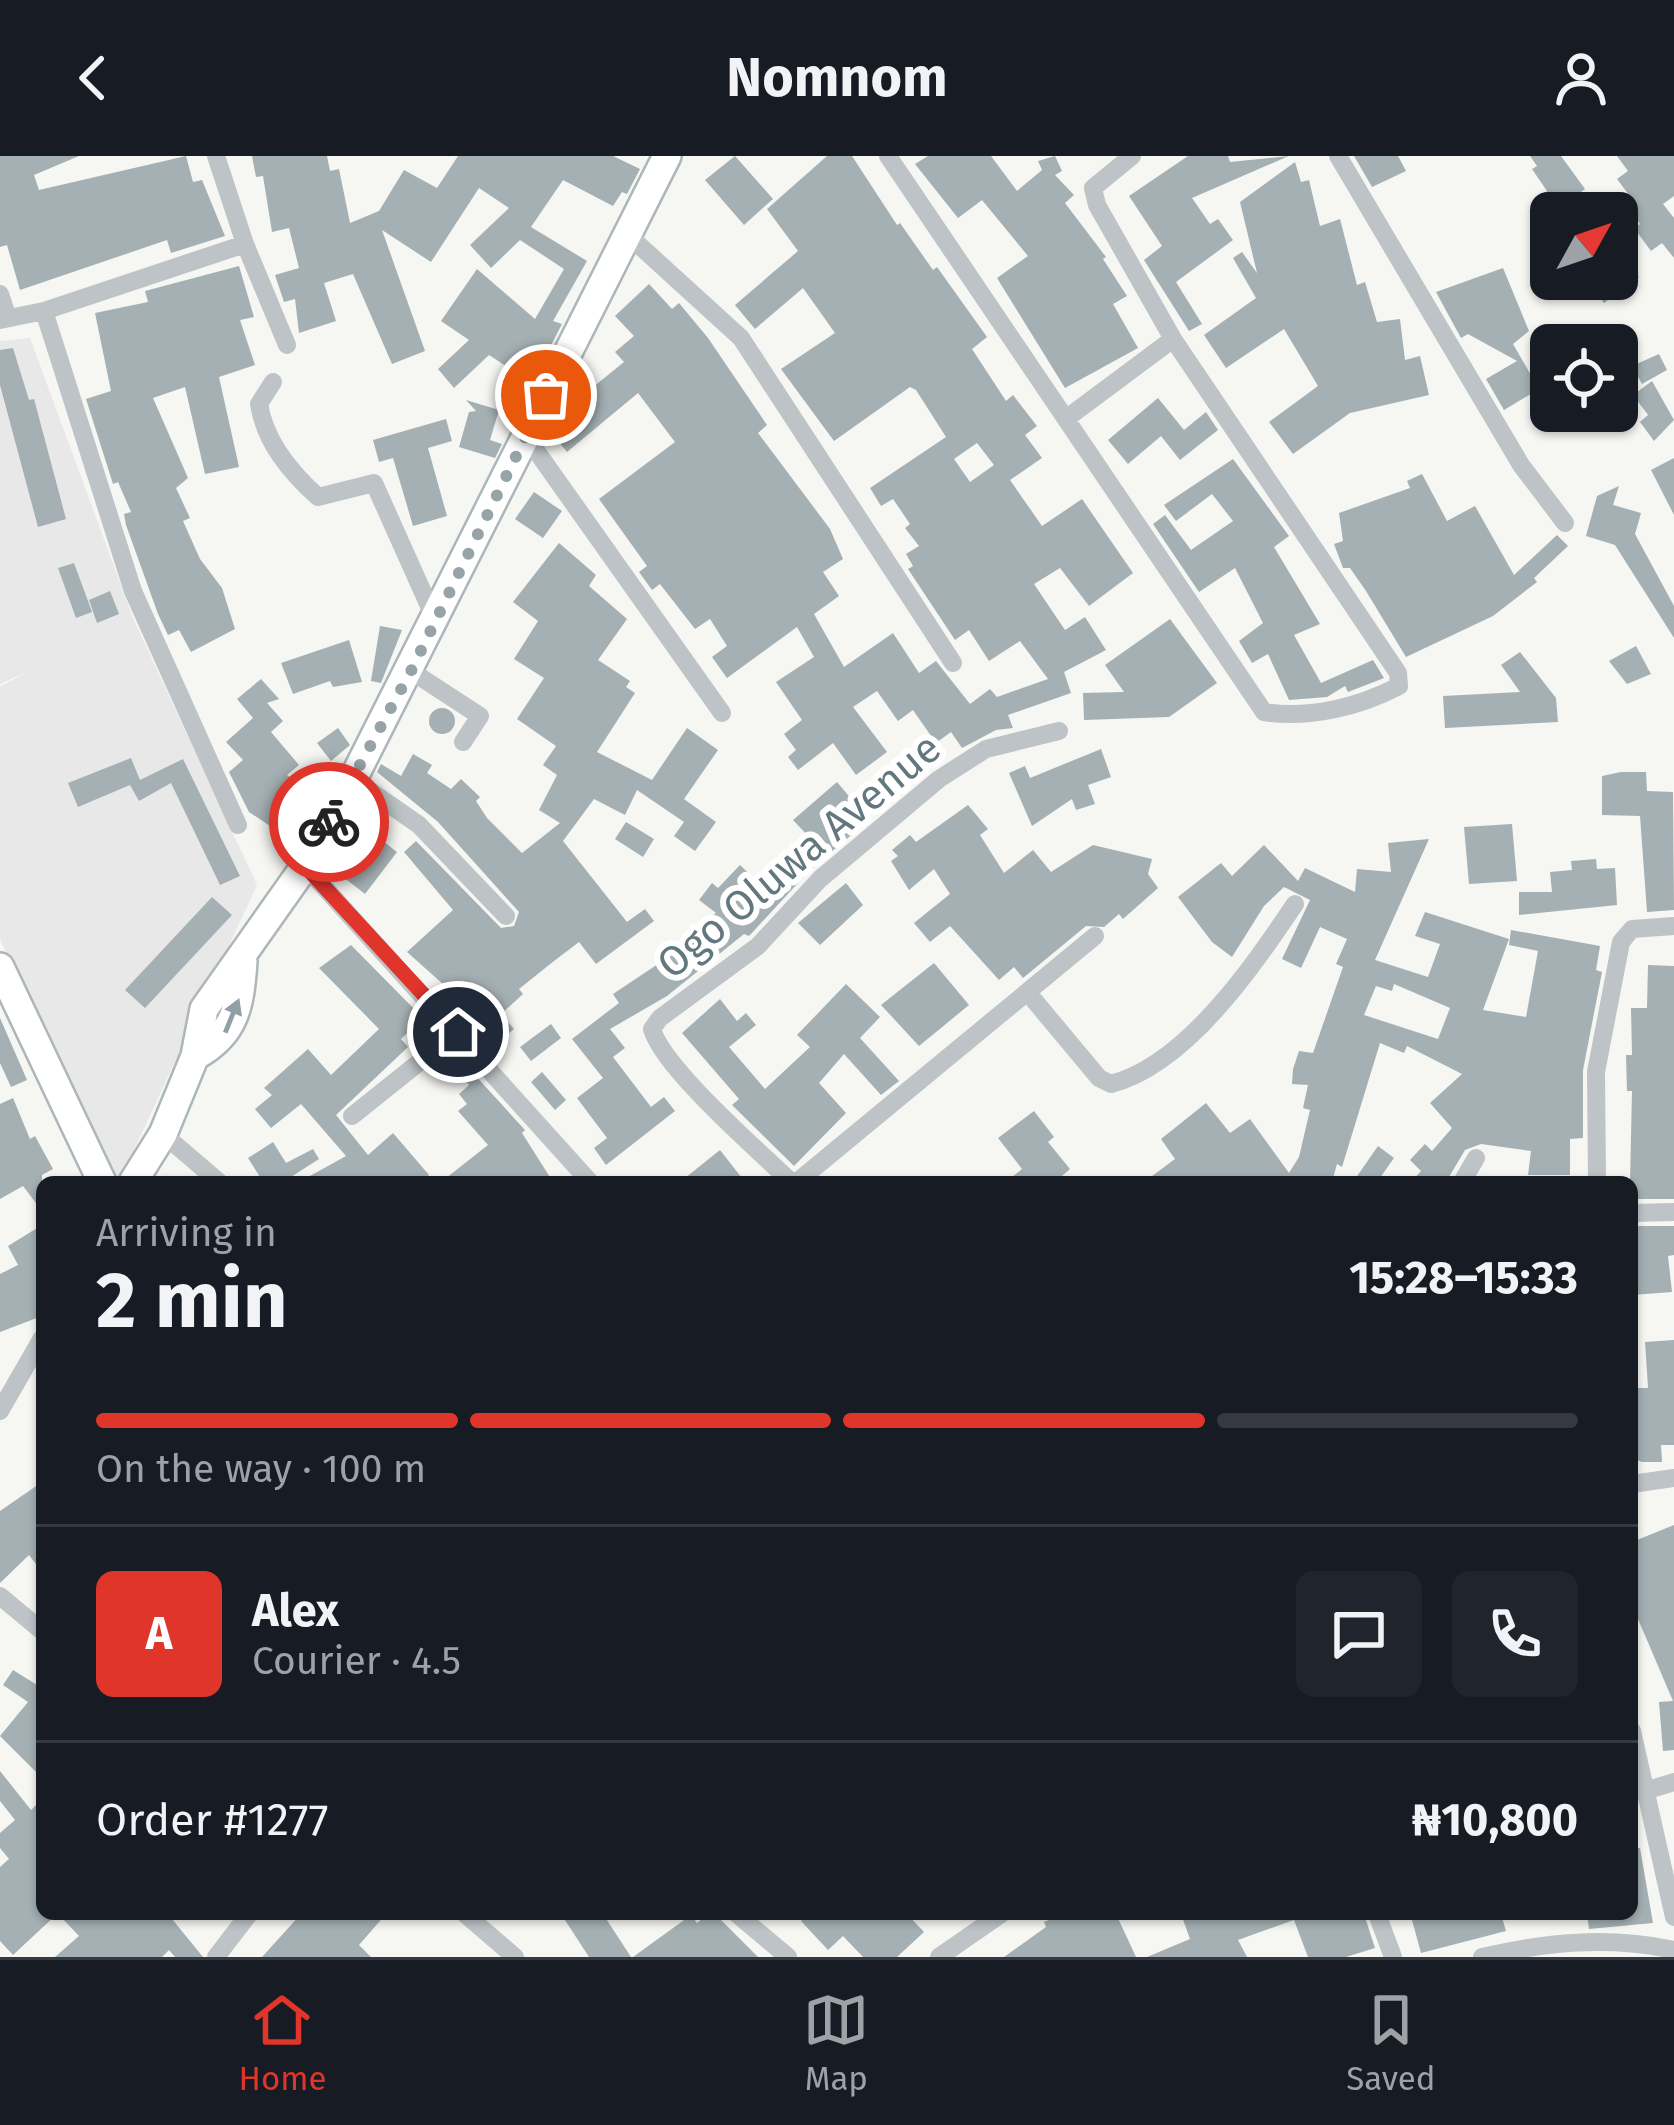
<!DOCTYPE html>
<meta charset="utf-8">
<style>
body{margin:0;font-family:"Fira Sans",sans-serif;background:#20242c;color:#f1f3f6;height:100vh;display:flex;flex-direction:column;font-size:45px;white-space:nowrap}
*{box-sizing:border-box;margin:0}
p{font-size:39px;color:#9ea1a6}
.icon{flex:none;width:66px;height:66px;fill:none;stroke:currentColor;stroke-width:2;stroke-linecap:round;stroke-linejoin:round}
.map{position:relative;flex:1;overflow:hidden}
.side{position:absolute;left:36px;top:1020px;width:1602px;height:744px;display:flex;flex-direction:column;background:#171b24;border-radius:18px;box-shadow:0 3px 9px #0004}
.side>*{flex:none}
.needle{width:78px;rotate:50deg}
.tools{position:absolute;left:1530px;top:36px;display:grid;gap:24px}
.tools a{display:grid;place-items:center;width:108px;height:108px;border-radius:18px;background:#171b24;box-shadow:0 3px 9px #0004;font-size:60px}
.pin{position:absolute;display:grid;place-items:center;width:102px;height:102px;color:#fff;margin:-51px;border:6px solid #fff;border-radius:50%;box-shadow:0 3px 12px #0007}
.courier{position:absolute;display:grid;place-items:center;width:120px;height:120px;margin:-60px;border:9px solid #df352b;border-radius:50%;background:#fff;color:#222;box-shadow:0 3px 15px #0007}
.head em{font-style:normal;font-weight:700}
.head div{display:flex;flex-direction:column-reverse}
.head{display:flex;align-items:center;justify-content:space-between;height:204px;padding:0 60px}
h1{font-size:78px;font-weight:700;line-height:90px}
.bar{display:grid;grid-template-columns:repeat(4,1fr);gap:18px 12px;align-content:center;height:144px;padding:0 60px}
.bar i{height:15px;border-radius:9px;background:#363941}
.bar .active{background:#df352b}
.bar p{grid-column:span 4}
.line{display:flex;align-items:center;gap:30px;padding:0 60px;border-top:3px solid #363941}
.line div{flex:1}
.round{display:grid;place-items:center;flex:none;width:126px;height:126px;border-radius:18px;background:#20242c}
header{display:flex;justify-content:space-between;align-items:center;height:156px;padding:0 60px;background:#171b24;font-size:54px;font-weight:700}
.tab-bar{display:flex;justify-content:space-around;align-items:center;height:168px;border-top:3px solid #363941;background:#171b24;font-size:33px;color:#9ea1a6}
.tab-bar a{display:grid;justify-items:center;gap:6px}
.tab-bar .active{color:#df352b}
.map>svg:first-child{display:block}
</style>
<header><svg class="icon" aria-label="back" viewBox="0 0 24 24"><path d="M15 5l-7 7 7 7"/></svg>Nomnom<svg class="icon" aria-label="person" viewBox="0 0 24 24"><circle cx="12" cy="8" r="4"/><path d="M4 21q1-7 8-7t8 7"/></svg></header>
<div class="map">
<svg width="1674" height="1801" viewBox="0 0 1674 1801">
<rect width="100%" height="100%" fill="#f6f6f3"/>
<path fill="#e7e8e7" d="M30,182L133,462L257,729L119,1026H110L0,783V531L29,515L0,528V185Z"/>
<path fill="#a4b0b3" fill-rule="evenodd" d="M0,0H79L34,19L39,34L186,0L193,26L202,24L225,80L171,97L167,84L20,134L7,89L0,91Z
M252,0H327L330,15L339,13L350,67L379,55L404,14L437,32L458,0H613L640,13L627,38L622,36L613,50L563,24L531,71L587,105L553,165L562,168L532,227L489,199L454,232L438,213L469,184L441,165L477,113L535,163L564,113L520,84L491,112L470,89L509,52L479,32L431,106L382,74L425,195L392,208L353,118L324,127L336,165L299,177L295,143L284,146L275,119L299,112L289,72L272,76L263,20L256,21Z
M735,0L773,43L744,69L705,24Z
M827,0H852L897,69L900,67L933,114L937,111L987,181L972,193L1006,245L1013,239L1037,270L1025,279L1042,302L1010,324L1042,370L1082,343L1133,417L1089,450L1060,412L1034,428L1065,474L1085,461L1106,494L1064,516L1071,537L1008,559L1013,572L996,574L962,592L951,576L936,587L913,554L898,565L877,535L853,551L887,596L856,619L833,587L798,614L788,601L796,594L784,578L802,564L776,526L814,501L797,471L727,522L712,501L727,490L710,463L695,473L660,428L652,434L639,416L647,410L599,343L675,286L638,237L567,296L549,274L555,262L624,206L615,196L634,180L615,160L649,128L672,153L679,147L708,182L767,269L758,277L830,373L843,403L823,416L839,440L814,458L844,511L893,477L919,517L936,505L970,548L990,533L997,541L1048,523L1020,485L989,505L969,474L955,484L908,413L913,410L906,398L919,390L905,372L910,368L893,343L881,350L870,332L946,281L916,234L910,231L834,285L781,213L835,177L803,132L755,173L735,149L798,95L767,53ZM977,287L994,309L970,326L954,303Z
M928,0H991L1017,35L1042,14L1038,5L1055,0L1062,15L1055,19L1074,39L1065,47L1106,101L1103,103L1127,140L1113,148L1138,192L1065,232L997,122L1028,100L982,44L958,62L915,8Z
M1188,0H1228L1230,6L1289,0L1192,42L1210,68L1218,63L1233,84L1176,126L1202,168L1189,175L1144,104L1162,90L1129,40Z
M1354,0H1398L1406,15L1372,31Z
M1530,0H1561L1585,33L1578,38L1592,57H1555L1542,39L1547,35L1532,13L1537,10Z
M1617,0H1674V40L1663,48L1674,62V102L1662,87L1651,95L1634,72L1640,68L1625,48L1632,43L1617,23L1628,15Z
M1295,6L1301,26L1309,24L1320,70L1340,63L1357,129L1365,126L1377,166L1400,163L1405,204L1420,200L1429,239L1350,257L1293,298L1269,266L1318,230L1284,173L1226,212L1204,179L1256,142L1233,102L1242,96L1257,117L1240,46Z
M1630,107L1639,121L1604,147L1594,134L1617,123Z
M239,110L254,161L240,164L255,209L219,221L239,311L205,318L185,231L153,242L188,322L176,332L190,362L183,365L200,403L222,432L235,473L191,496L179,474L168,479L158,458L126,369L124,358L131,356L118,326L113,328L86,243L111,235L95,157L148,146L145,135Z
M1503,112L1529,175L1513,188L1539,233L1504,254L1486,223L1517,205L1468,178L1461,182L1436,136Z
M13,192L29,244L34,243L66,363L38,371L0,229V194Z
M1659,198L1667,214L1642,228L1632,210Z
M1652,225L1674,264L1654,285L1640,266L1648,259L1633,239Z
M1158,242L1184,274L1206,256L1218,274L1180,304L1161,280L1128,308L1108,284Z
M466,244L499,254L490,284L502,288L495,302L459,291L469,256L476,255Z
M446,263L452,285L428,292L447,360L413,370L393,302L379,306L373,284Z
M1674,302V359L1651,314Z
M1233,303L1289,380L1274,391L1320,468L1294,479L1321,527L1373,504L1384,522L1348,536L1345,530L1327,541L1289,544L1268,498L1252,507L1239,485L1263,467L1235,412L1199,436L1153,368L1165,359L1191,394L1233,365L1212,338L1176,365L1164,349Z
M1422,318L1447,365L1475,350L1514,419L1557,379L1568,390L1534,422L1537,426L1493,460L1406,501L1366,435L1350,412H1343L1334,388L1343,385L1339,357L1410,332L1407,325Z
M1619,330L1613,349L1641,357L1635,378L1674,450V482L1615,389L1586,380L1597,340Z
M534,336L562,355L543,382L515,363Z
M559,387L596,419L589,430L627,463L598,504L630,525L626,531L635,537L597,596L652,624L687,572L718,594L684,643L716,666L695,695L674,680L684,666L637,634L625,659L594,643L563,685L627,766L645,753L654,765L596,808L579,786L554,805L519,833L523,838L501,858L514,873L496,888L462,845L407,796L453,754L404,696L416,685L501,772L514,770L519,756L438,666L377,616L381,608L401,620L413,598L432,609L427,617L451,633L461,623L480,641L476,645L487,662L522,697L560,667L539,654L557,619L543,609L556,590L517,563L544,522L514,503L538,465L513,446Z
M74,407L92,456L76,462L58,412Z
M110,435L119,458L97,467L89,444Z
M1170,463L1217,527L1169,561L1084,564L1083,537L1124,536L1105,509Z
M380,470L402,474L381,527L371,525Z
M349,484L362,526L333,531L330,525L293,538L281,507Z
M1636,490L1651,518L1627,528L1609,505Z
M1520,496L1556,542L1558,566L1445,572L1443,540L1520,536L1501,509Z
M261,523L279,543L267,547L283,565L271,576L299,609L287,619L308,634L282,678L249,656L229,616L243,604L226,586L253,562L237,543Z
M429 565a13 13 0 1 1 26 0a13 13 0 1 1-26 0Z
M338,572L350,589L331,605L317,587Z
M1101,593L1111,621L1088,629L1095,648L1076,654L1072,643L1032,670L1009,617L1025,610L1030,622Z
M131,602L140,624L183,603L240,720L220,729L171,627L139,645L130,629L78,651L68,627Z
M1621,616H1646L1647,635L1673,636L1674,754L1647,756L1640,660L1602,659V620Z
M837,626L869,664L810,714L749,780L744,778L667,840L610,873L625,892L613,901L651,951L664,941L675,955L606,1009L594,992L607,982L577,942L603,922L572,883L619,847L613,838L670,800L667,796L716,757L699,744L712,727L718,732L740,709L765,733L809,681L793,664Z
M968,649L988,673L980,679L1004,717L1033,694L1051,716L1093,689L1152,703L1148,718L1158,732L1123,763L1119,758L1104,771L1086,770L1023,822L1014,811L999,824L950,770L930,786L914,767L950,738L934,713L909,734L891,705L898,700L892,694L910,679L916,686Z
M626,666L654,683L643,701L615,683Z
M1512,668L1517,725L1469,728L1464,671Z
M370,675L397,696L365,738L342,720L364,692L356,686Z
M1429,683L1375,804L1428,821L1440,788L1415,780L1425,756L1509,783L1483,854L1526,861L1538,795L1509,789L1511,774L1600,790L1596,814L1602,816L1583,914V982L1570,983V1019H1528L1531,995L1481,988L1465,994L1446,1026H1411L1421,1015L1410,1004L1425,988L1432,995L1452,972L1430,947L1462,918L1407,890L1404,897L1380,887L1342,1011L1337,1008L1332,1026H1144L1175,1003L1161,983L1206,947L1230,977L1250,963L1289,1017L1299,1001L1310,954L1303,952L1308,929L1292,928L1293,913L1299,895L1313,897L1343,811L1336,808L1347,783L1320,771L1301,812L1282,803L1310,744L1284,731L1264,750L1232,801L1212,786L1178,741L1221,707L1232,720L1264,689L1298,725L1305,712L1355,736L1357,713L1391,716L1388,687ZM1394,828L1450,852L1438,883L1364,859L1376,830L1392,835Z
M1596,703L1597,713L1615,712L1617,749L1519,759V736H1552L1550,716L1572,714L1571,705Z
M846,727L863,749L820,789L798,767Z
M212,741L232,759L145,852L125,834Z
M351,789L423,862L401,883L408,891L336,959L368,999L393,977L429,1019L421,1026H299L346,1000L301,948L271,972L255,953L272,939L264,932L308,893L331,919L379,873L319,812Z
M934,807L969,849L919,890L881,849Z
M1648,809L1674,810V1043H1634L1630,1026L1632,935H1627L1626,899H1632L1631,852H1647Z
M846,828L880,861L860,882L899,925L881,939L844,898L819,927L846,957L794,1010L732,949L739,943L682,877L720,843L737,865L746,857L756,869L729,891L765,933L810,891L797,879Z
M0,862L27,924L11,931L0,907Z
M551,868L561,882L531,905L520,891Z
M462,905L525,974L522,977L553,1026H441L488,989L458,955L467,948L459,938L469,929L454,912Z
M542,916L566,944L555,954L531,926Z
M13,942L30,983L35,980L53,1013L42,1019V1055L23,1030L0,1043V948Z
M1034,955L1054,981L1048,986L1070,1013L1055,1026H1006L1022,1013L998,982Z
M273,986L286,1007L313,993L319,1003L283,1026H263L248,1002Z
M1378,990L1394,1002L1377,1026H1353Z
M720,994L745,1026H680Z
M42,1069V1160L0,1176V1118L18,1109L8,1090Z
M1635,1070H1674V1099L1668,1100L1672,1136L1632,1139Z
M1674,1184V1289H1661L1662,1306H1642L1632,1302V1279H1637L1635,1232H1648L1645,1186Z
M42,1326V1416L29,1399L0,1427V1355Z
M1674,1369V1594L1663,1595L1659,1546L1673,1545L1632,1449V1428L1637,1426L1632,1386Z
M13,1514L42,1532V1622L0,1580L28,1546L3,1529Z
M0,1615L31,1654L42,1643V1758H57L13,1799L0,1785V1711L9,1703L0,1692V1677L15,1664L0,1645Z
M1640,1692L1653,1767L1589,1773L1587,1759L1632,1758V1693Z
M58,1758H168L203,1801H175L169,1794L162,1801H55L79,1780Z
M301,1758H386L359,1789L371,1801H262Z
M561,1758H603L631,1801H589Z
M708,1758H715L758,1801H633L691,1759L697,1767Z
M809,1758H907L924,1776L897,1801H863L843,1780L828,1794L801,1765Z
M1064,1758H1116L1136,1801H1004L1046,1771L1044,1766Z
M1181,1758H1364L1375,1792L1346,1801H1308L1294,1764L1238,1784L1247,1801H1147L1190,1783Z
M1436,1758H1501L1506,1775L1421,1797L1412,1764Z"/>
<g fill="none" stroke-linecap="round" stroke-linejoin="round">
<defs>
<path id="secondary" d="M0,811L102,1026
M195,900C236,878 240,849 243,805
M133,1026L163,978L195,900L204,853L305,710L353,623L667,0"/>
</defs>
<use href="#secondary" stroke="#adb6b9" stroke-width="32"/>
<path stroke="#bdc3c6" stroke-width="18" d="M216,0L245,88L44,155L133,435L238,669
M888,0L1264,556C1309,563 1359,551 1399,530L1398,517L1173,183L1097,49L1093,32L1132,0
M1338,0L1521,309L1565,367
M629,80L741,182L953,507
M245,88L287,189
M0,138L8,162
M0,164L44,155
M273,226L259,248C265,286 290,316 318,341L374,327L434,461
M1067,262L1173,183
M525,279L722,557
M411,515L480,560L463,586
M353,623L419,669L506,760
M305,710L590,1026
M1028,837L1099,922L1111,928C1187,908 1253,810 1295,748
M352,960L457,876
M163,978L219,1026
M791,1026C758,994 663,912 652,873L660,862L758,790L820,723L939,623L986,593L1059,575
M797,1026L1095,780
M1462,1026L1476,1002
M1597,1026L1596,916L1621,786L1632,773L1674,770
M1632,1057L1674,1056
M0,1255L42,1182
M1632,1328L1674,1322
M0,1440L42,1475
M1632,1575L1674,1761
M1648,1634L1674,1626
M465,1758L515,1801
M737,1758L788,1801
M1377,1758L1393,1801
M216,1801L249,1758
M939,1801L1001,1758
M1482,1801C1546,1786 1609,1780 1674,1794"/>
<use href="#secondary" stroke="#fff" stroke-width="27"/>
</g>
<defs><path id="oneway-solid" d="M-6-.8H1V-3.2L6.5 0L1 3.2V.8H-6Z" transform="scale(3)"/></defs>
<use fill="#91a0a5" href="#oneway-solid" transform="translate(232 860) rotate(-68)"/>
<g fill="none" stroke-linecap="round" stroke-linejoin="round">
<path stroke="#96a3a7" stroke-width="12" stroke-dasharray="0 21.6" d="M329,666L411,515L546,239"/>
<path stroke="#df352b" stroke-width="15" d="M329,666L305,710L458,876"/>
</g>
<g text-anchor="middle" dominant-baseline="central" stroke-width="12" stroke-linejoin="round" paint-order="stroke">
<g font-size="42" fill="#62777e" stroke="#fff">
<text transform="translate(799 700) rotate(-40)">Ogo Oluwa Avenue</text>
</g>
</g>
</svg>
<div class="tools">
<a><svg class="needle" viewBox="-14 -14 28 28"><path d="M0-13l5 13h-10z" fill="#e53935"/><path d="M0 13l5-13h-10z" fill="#9ea1a6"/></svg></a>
<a><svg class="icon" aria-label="locate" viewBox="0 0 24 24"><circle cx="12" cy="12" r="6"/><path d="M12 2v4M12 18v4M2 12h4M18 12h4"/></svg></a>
</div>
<div class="pin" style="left:546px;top:239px;background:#ea580c"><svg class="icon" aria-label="bag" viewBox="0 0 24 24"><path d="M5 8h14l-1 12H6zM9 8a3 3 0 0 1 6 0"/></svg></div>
<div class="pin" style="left:458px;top:876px;background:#1f2937"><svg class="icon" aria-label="home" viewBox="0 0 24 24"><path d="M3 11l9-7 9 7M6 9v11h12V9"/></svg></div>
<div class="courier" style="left:329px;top:666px"><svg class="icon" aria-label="bike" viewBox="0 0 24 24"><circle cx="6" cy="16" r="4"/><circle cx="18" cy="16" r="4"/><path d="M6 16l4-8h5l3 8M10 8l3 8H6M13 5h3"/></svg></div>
<section class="side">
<div class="head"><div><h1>2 min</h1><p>Arriving in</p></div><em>15:28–15:33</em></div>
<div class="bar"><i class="active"></i><i class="active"></i><i class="active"></i><i></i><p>On the way · 100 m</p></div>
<div class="line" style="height:216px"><b class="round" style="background:#df352b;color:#fff">A</b><div><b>Alex</b><p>Courier · 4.5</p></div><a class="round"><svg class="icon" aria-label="chat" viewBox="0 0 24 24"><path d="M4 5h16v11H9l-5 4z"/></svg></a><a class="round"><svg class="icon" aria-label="phone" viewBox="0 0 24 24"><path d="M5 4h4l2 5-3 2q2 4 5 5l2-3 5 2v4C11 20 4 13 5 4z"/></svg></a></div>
<div class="line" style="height:156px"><div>Order #1277</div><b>₦10,800</b></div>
</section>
</div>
<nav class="tab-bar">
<a class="active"><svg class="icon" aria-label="home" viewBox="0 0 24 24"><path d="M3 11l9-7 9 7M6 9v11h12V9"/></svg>Home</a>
<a><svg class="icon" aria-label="map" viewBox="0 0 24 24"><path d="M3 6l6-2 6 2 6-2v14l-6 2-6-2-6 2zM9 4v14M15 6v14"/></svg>Map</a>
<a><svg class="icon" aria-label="saved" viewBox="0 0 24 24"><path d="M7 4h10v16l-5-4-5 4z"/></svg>Saved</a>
</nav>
